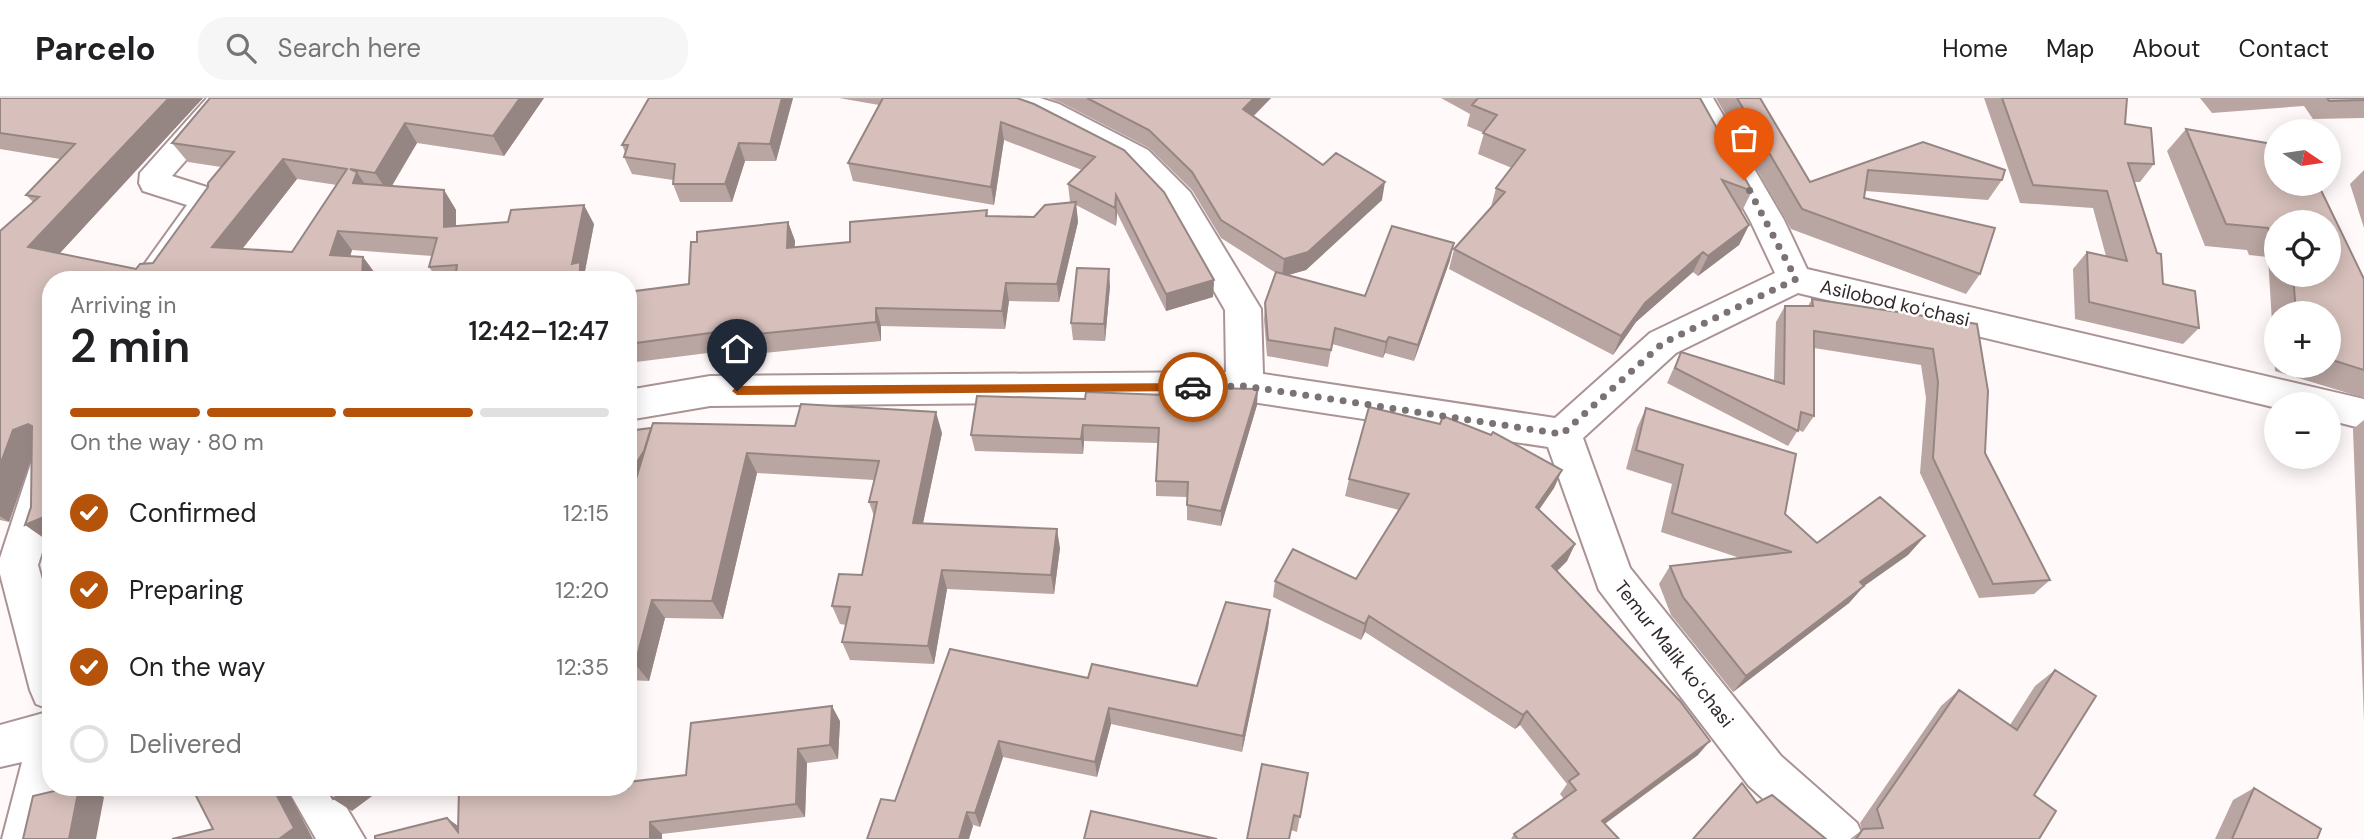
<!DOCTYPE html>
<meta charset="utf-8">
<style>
body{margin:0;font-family:"DM Sans",sans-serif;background:#f6f6f6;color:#202124;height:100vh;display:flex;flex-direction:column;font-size:26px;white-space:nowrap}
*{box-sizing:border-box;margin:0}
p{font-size:23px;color:#757577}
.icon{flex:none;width:38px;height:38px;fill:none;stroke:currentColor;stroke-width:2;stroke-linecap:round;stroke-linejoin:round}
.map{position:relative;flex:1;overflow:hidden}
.sheet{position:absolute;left:42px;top:173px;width:595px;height:525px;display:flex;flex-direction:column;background:#fff;border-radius:28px;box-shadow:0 4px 18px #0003}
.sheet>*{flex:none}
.needle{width:46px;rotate:103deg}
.tools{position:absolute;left:2264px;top:21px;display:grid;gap:14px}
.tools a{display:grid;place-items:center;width:77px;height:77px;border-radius:50%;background:#fff;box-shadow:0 4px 18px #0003;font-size:35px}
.pin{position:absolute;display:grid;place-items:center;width:60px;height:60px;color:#fff;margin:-72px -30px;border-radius:50% 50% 50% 0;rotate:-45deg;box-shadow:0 0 7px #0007}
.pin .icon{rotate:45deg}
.courier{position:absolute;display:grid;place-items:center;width:70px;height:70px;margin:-35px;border:5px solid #b45309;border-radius:50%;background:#fff;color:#222;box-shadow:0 2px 9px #0007}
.summary em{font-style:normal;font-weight:600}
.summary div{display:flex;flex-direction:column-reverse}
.summary{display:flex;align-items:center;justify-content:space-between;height:119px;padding:0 28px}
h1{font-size:46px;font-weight:600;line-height:52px}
.bar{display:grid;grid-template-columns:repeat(4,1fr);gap:10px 7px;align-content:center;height:84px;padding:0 28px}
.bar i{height:9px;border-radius:5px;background:#e0e0e0}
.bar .active{background:#b45309}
.bar p{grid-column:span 4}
ol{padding:0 28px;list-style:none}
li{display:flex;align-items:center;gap:21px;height:77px}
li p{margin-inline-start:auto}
li .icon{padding:7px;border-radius:50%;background:#b45309;color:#fff;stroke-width:4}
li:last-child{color:#757577}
li i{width:38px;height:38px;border:4px solid #e0e0e0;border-radius:50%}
header{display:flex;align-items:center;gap:42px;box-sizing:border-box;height:98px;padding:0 35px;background:#fff;border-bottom:2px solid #e0e0e0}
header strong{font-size:33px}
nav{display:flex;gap:38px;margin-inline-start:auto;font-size:24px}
.search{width:490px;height:63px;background:#f6f6f6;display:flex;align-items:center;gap:18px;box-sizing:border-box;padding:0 24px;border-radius:28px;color:#757577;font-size:26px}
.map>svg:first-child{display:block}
</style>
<header>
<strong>Parcelo</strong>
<div class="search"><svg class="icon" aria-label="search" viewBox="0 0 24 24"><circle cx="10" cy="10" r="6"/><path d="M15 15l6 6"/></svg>Search here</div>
<nav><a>Home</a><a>Map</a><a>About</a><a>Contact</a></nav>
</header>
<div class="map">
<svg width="2364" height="741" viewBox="0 0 2364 741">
<rect width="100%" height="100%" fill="#fff9fa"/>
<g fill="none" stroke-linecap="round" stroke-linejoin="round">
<defs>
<path id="minor" d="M207,0H241L172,78L213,91L222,107L169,182H133L187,107L143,93L139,85L140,75Z
M991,0H1040L1059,6L1148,52L1190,94L1261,211L1263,276L1555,320L1650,235L1775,175L1750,122L1681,0H1713L1784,122L1807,171L2364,301V331L2329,322V306H2277V310L1798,195L1676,255L1583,340L1630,470L1781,658L1857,725L1864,741H1807L1749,688L1599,492L1548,349L1245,303L710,308L628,322V292L710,278L1226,274L1225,212L1166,110L1126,68L1037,22L996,7Z
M51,346V426L38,467L51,513V612L36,606L30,592L0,476V460L32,362L37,351Z
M51,613V690H60L48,741H2L22,664L0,669V627Z
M287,690H335L365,741H316Z"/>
</defs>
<use href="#minor" stroke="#aa9395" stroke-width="4"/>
<use href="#minor" fill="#fff" fill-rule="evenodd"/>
</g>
<path fill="#b9a5a1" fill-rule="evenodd" d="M0,0H203L60,155L136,171L153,165L208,89L221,69L188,64L172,45L544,0L504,58L417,45L392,88L444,92L456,112V128L594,126L585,173L590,182H438L429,169L432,158L352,152L350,158L363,159L377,178V182H51V442L48,443L31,409L32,358L9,424L0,422V133L33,104L26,97L60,61L0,51ZM297,81L337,87L292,154L242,151Z
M793,0L776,63H745L732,104H680L673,86V82L632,76L624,59L625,54L622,47Z
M839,0H1017L1124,52L1214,182L1213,199L1166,213L1117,115L1116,128L1076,107L1078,124L1059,204L1009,203L1005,231L881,228V243L726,259L724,253L628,265V194L689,186L788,124L795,143L794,149L850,144L987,112L988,118L1034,119L1072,105L1070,104L1068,86L1082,72L1004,42L994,107L853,83L848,65L879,7Z
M1048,0H1271L1254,18L1323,67L1382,102L1306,172L1287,177L1365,198L1450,162L1414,263L1385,255L1383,260L1332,246L1328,269L1267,258L1264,222L1265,205L1276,175L1221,140L1192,92L1149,50L1060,4Z
M1441,0H1700L1752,93L1742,113H1740L1749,127L1739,147L1698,178L1693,174L1636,224L1613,257L1449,171L1454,151L1491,109L1496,90L1512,70L1478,56L1484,35L1467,28L1470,16Z
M1716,0H1760L1810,84L1923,44L2002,82L1988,102L1865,93L1864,100L1980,176L1966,196L1791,131Z
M1984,0H2127L2125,26L2154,66L2140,84H2134L2163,186L2199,230L2183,246L2075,221L2073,171L2087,154L2106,158L2093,110L2020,105Z
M2200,0H2364V20L2313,21L2304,8L2212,15Z
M2186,31L2364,181V300L2275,273L2268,159L2249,157L2247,152L2205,148L2167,53ZM2277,124L2329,177H2277ZM2277,215H2329V268H2277Z
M2364,72V130L2350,86Z
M1110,188L1105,243L1073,242L1071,225Z
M1812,201L1977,226L1985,355L2050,482L2034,496L1979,500L1920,375L1926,300L1921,267L1814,250V318L1803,334L1798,332L1788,348L1667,285L1681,254L1774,283L1776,224L1785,208H1808Z
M1257,307L1221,428L1187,422V399L1156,398V383L1158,345L1084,343L1083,356L975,353L971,337Z
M1646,310L1785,416L1817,445L1925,438L1908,457L1864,488L1849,505L1733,594L1671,517L1659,486L1670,468L1740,460L1661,434L1672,386L1626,371L1637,330Z
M2364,322V624L2353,331Z
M628,333L942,335L923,425L1060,450L1054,496L947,491L934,566L850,562L842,544L846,527L840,526L832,508L862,477L874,418L869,404L874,382L757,375L723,521L665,520L649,583L628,582V407L637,377L628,378Z
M1562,372L1554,390L1539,412L1575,446L1567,463L1557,473L1698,657L1605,726L1619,741H1511L1514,736L1564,701L1560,696L1567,686L1520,627L1515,631L1365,534L1361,542L1273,499L1275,483L1356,481L1399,412L1345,398L1349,381Z
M1270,512L1268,530L1242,654L1111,626L1097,679L1003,659L980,729L895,703L1088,580L1197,588Z
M2055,572L2034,697L2039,741H1850L1862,732L1860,725L1941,608L1959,592L2010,627L2035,588Z
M840,623L838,661L807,665L805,719L662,736L375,741L447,720L458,728L686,677Z
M1308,675L1297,734L1291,732L1247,741Z
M1742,685L1757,705L1826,741H1692Z
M2254,690L2317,741H2215L2233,702Z"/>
<path fill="#968683" d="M169,0H203L48,168L28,149Z
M520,0H544L504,58L493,38Z
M782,0H793L776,63L770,46Z
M1254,0H1271L1242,29L1243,11Z
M1001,24L1004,42L994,107L991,89Z
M405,25L417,45L388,94L375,75Z
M739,45L745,63L732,104L725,86Z
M283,61L297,81L229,168L212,149Z
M357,74L370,94L353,85Z
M1385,84L1382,102L1306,172L1282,179L1284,161Z
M444,92L456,112V148L444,129Z
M1116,97L1117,115L1116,128L1115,110Z
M1076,104L1078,124L1059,204L1057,186Z
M584,107L594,126L585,173L590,182H580L572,166Z
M788,124L795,143L794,169L787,150Z
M1749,127L1739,147L1698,178L1708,158Z
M338,133L352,152L345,176L330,157Z
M1454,145L1450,162L1414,263L1418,247Z
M1703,154L1693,174L1636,224L1613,257L1621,238L1645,205Z
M363,159L377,178V182L362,181Z
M1109,171L1110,188L1105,243L1104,226Z
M1214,182L1213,199L1166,213V196Z
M1006,185L1009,203L1005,231L1002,213Z
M876,210L881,228V243L876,224Z
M1389,239L1385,255L1383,260L1386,244Z
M1258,291L1257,307L1221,428V413Z
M936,314L942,335L919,444L913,425Z
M28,326L50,344L35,350L9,424L0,418V367L13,332Z
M1083,327L1084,343L1083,356L1081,341Z
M660,329L639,377L634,369Z
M747,355L757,375L723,521L712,503Z
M1562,372L1554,390L1529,426L1536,409Z
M51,416V442L48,443L25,427Z
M1057,431L1060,450L1054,496L1051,477Z
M1925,438L1908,457L1864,488L1849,505L1733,594L1746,578L1860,484Z
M1575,446L1567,463L1545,485L1552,468Z
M942,472L947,491L934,566L928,548Z
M652,502L665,520L649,583L635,566Z
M1270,512L1268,530L1242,654L1243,638Z
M1369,518L1365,534L1361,542L1365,526Z
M832,608L840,623L838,661L830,647Z
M1109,610L1111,626L1097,679L1095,664Z
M1527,613L1520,627L1515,631L1523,617Z
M999,643L1003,659L980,729L975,715Z
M1710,643L1698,657L1592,735L1602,723Z
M798,651L807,665L805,719L796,706Z
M79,690H86L104,699L96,741H69Z
M273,690H286L313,741H279Z
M348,690H383L352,713L333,701Z
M967,714L973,728L969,741H959Z
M447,720L463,732L458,734Z
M650,724L662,736V741H650Z"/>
<path fill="#d7c0bb" stroke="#968683" stroke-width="2" fill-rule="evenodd" d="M0,0H169L28,149L136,171L140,166L153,165L208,89V85L234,54L172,45L210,0H520L493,38L405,25L375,75L350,71L357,74L353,85L444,92V129L508,124L511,112L584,107L572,166L580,164V182H455L457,167L429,169L437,140L338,133L330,157L363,159L362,181L51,182V416L25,427L31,409L32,328L28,326L13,332L0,367V133L39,99L26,97L75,46L0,35ZM283,61L347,71L292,154L212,149Z
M649,0H782L770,46L739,45L725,86H673L675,66L624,59L628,47H622Z
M883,0H1017L1034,6L1124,52L1164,94L1214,182L1166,196L1116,97L1115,110L1068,86L1095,59L1001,24L991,89L848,65Z
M1087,0H1254L1243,11L1323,67L1336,55L1385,84L1308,154L1284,161L1221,122L1192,74L1149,32Z
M1478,0H1700L1752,93L1722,82L1749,127L1708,158L1703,154L1645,205L1621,238L1454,151L1505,94L1496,90L1525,52L1483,35L1497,17L1472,7Z
M1737,0H1760L1810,84L1923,44L2005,72L2002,82L1868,72L1864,100L1995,130L1980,176L1802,111Z
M2002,0H2127L2125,26L2151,30L2154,66L2128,65L2157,155L2161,156L2163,186L2195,193L2199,230L2089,204L2087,154L2127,163L2107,93L2033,87Z
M2327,0H2364V2L2329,3Z
M2186,31L2272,46L2277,52V86H2318L2364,181V272L2329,261V215H2296L2293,177H2329V124H2277V136L2270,135L2268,130L2226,126Z
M1076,104L1057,186L1006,185L1002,213L876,210V224L718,240V234L628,246V194L689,186L691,144H697V134L788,124L787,150L850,144V124L987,112L986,118L1034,119L1045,107Z
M1392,128L1454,145L1418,247L1389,239L1386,244L1335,230L1331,252L1268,242L1265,205L1276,174L1365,198Z
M1077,170L1109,171L1104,226L1071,225Z
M1812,201L1977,226L1988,293L1985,355L2050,482L1993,486L1933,360L1938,284L1933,251L1814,233V318L1801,314L1798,333L1675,270L1681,254L1784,286L1785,208H1813Z
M1206,290L1258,291L1221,413L1187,407L1188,384L1156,383L1159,330L1083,327L1081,341L971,337L977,298L1085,301L1086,294L1192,298Z
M801,306L936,314L913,425L1057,431L1051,477L942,472L928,548L842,544L850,509L832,508L839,476L862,477L877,404H869L879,363L747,355L712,503L652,502L635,566L628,565V407L653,325L795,328Z
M1369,309L1440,326L1443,318L1491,337L1493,334L1562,372L1536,409L1575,446L1552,468L1680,603L1710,643L1602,723L1619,741H1518L1514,736L1576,692L1569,683L1579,676L1527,613L1523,617L1369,518L1365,526L1275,483L1293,451L1356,481L1409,396L1349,381Z
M1646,310L1796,356L1785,416L1817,445L1880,399L1925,438L1860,484L1864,488L1746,578L1683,499L1670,468L1792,454L1672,415L1683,367L1636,352Z
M651,330L644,353L634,369L628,370V333Z
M1226,504L1270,512L1243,638L1109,610L1095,664L999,643L975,715L967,714L959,741H867L881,701L895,703L950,551L1088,580L1092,566L1197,588Z
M2055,572L2096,598L2034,697L2056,713L2039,741H1856L1863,731L1883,730L1877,711L1959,592L2017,632Z
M832,608L830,647L798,651L796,706L650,724V741H375V738L447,720L458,734L459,690H569V692L586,690H628V684L686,677L691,625Z
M1262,666L1308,675L1300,719L1294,717L1289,741H1247Z
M1742,685L1757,705L1772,697L1826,741H1693Z
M67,690H79L69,741H23L33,698Z
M192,690H273L294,730L279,741H172L213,731Z
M326,690H348L333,701Z
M2254,690L2321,731L2317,741H2232Z
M1091,713L1217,741H1084Z"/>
<path fill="#b45309" d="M1193,285L1198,289L1193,293L737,297L732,293L737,288Z"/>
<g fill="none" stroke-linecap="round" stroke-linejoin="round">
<path stroke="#7a7273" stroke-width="7" stroke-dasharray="0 12.6" d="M1193,289L1245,288L1562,336L1663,245L1796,181L1744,82"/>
</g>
<g text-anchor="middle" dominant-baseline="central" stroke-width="5" stroke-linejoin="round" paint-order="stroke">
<g font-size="19" fill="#32292a" stroke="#fff">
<text transform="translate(1895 205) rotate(13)">Asilobod koʻchasi</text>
<text transform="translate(1674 556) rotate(52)">Temur Malik koʻchasi</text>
</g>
</g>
</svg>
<div class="tools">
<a><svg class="needle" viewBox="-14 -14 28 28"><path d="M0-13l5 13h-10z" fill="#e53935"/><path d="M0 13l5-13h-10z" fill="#757577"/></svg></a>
<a><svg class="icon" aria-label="locate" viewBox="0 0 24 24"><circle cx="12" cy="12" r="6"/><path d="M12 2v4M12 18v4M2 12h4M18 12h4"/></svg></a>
<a>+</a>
<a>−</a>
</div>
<div class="pin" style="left:1744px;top:82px;background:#ea580c"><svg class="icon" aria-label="bag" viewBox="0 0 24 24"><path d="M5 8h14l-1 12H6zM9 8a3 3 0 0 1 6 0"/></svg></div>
<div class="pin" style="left:737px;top:293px;background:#1f2937"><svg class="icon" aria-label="home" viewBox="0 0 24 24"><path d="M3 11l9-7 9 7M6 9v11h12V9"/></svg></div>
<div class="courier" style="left:1193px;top:289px"><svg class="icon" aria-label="car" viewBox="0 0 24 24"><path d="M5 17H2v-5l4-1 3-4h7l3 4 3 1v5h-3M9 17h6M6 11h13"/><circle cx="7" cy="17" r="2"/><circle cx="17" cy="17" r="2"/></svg></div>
<section class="sheet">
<div class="summary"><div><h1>2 min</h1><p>Arriving in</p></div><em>12:42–12:47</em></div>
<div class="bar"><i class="active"></i><i class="active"></i><i class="active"></i><i></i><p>On the way · 80 m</p></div>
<ol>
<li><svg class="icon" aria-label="check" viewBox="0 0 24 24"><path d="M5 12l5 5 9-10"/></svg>Confirmed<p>12:15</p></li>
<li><svg class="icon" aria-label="check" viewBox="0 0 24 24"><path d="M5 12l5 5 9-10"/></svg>Preparing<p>12:20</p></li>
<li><svg class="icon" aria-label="check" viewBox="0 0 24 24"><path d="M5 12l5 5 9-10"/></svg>On the way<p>12:35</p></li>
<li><i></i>Delivered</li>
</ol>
</section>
</div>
